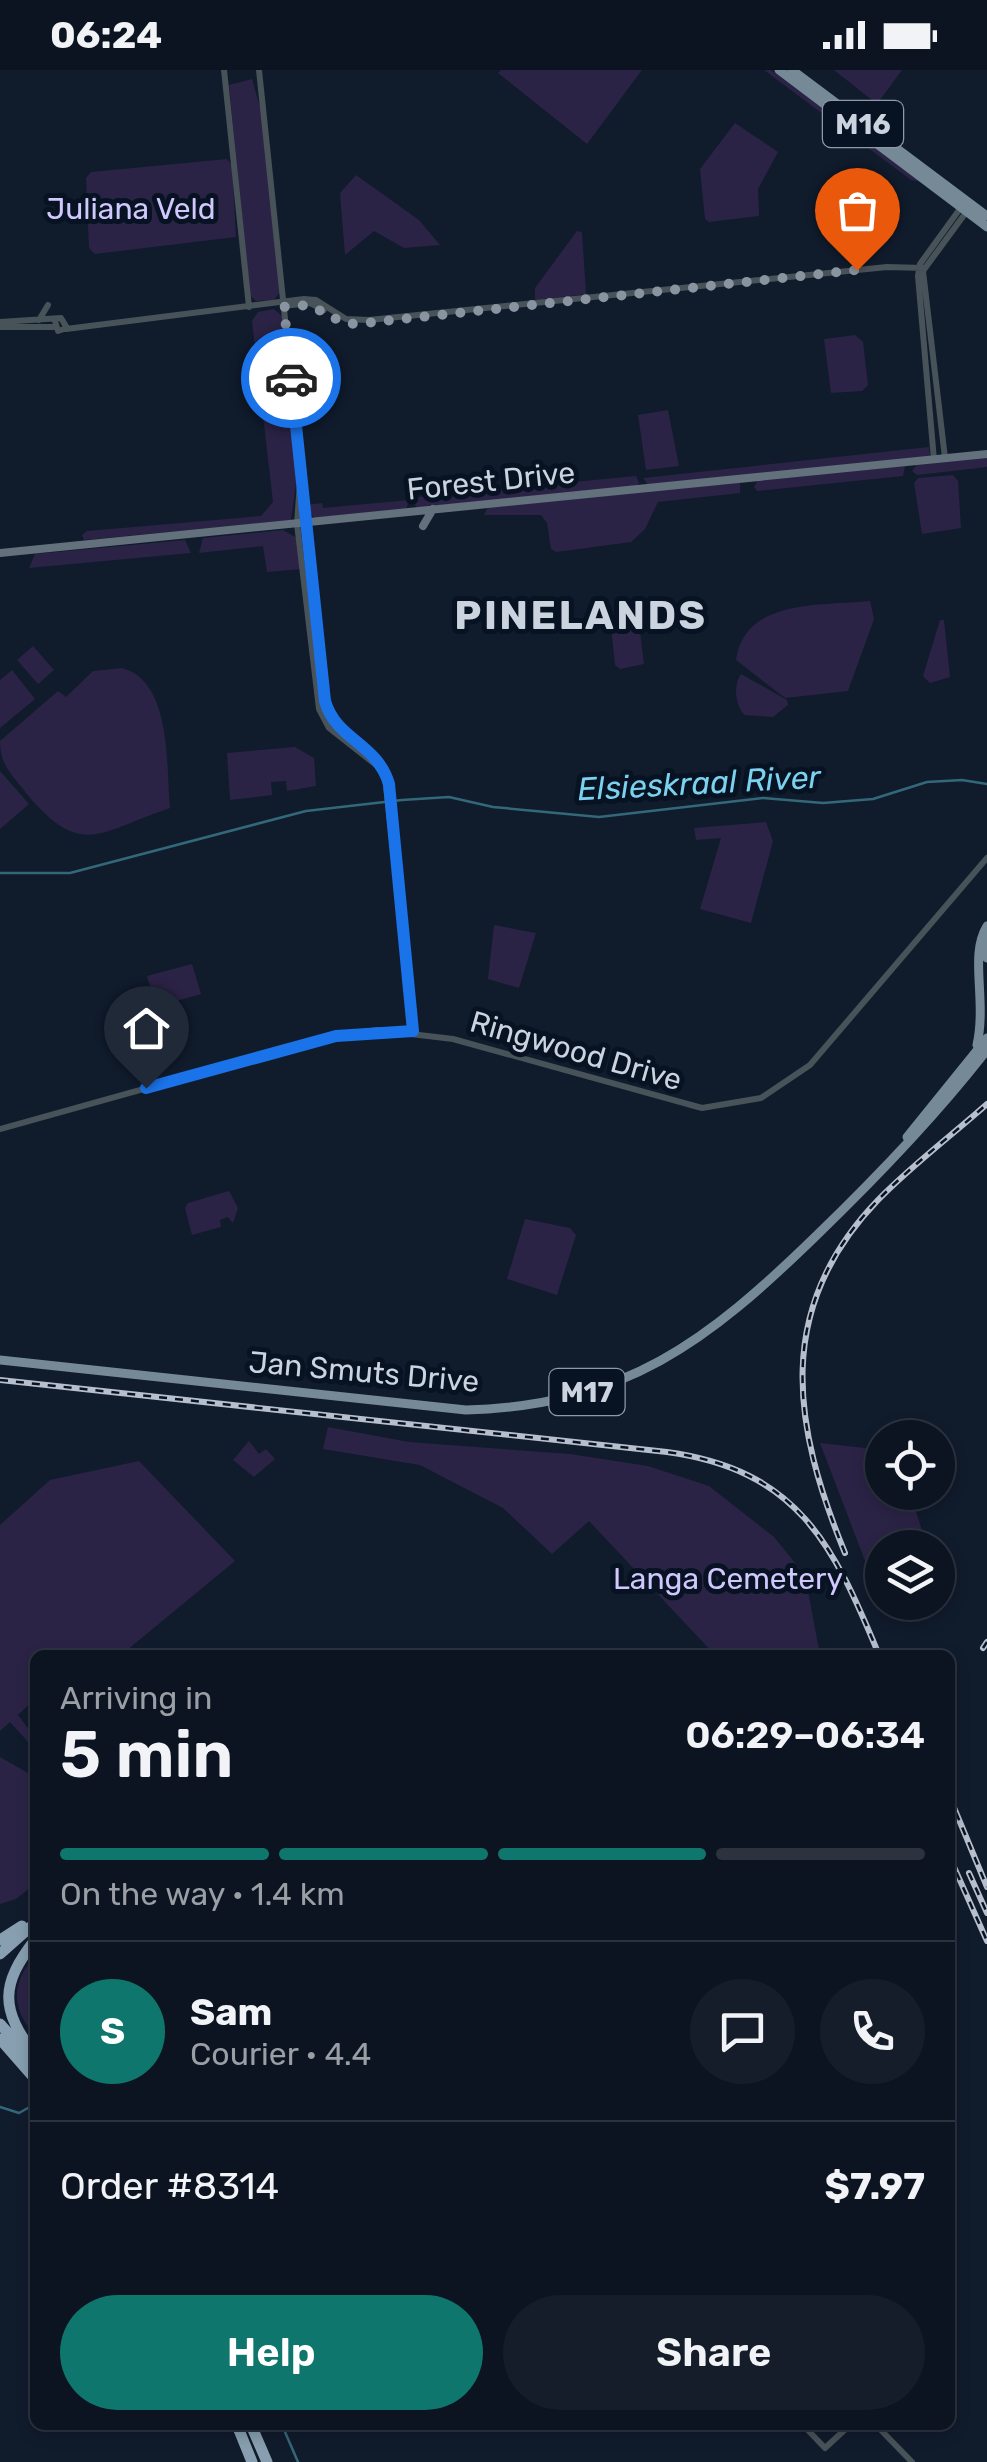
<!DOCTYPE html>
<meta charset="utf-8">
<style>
body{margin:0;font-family:Rubik,sans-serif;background:#151d2a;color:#f1f3f6;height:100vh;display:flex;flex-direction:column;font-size:38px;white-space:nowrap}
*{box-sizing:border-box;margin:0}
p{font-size:32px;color:#9a9ea5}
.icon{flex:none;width:55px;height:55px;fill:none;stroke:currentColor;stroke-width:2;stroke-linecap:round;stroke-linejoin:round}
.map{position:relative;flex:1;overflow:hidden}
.side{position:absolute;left:30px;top:1580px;width:925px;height:780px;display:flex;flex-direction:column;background:#0c1421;border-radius:15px;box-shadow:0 5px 15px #0003,0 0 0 2px #2c333f}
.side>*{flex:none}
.fabs{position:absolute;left:865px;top:1350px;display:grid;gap:20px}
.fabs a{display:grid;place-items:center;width:90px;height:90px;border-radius:50%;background:#0c1421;box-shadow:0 5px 15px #0003,0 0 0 2px #2c333f;font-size:50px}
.pin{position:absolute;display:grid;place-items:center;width:85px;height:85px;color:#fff;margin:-102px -42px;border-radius:50% 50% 50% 0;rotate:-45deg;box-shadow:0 0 10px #0007}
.pin .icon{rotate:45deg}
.courier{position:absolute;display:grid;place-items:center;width:100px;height:100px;margin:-50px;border:8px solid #1a73e8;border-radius:50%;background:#fff;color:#222;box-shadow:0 2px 12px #0007}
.headline em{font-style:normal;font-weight:600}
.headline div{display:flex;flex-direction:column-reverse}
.headline{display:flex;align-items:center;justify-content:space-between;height:170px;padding:0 30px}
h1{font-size:65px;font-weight:600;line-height:75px}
.bar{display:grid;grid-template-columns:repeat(4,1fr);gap:15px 10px;align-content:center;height:120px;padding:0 30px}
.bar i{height:12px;border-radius:8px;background:#2c333f}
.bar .selected{background:#0f766e}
.bar p{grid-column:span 4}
.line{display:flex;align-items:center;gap:25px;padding:0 30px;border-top:2px solid #2c333f}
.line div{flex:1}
.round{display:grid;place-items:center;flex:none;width:105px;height:105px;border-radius:52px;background:#151d2a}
.action{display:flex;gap:20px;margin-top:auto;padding:20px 30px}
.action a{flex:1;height:115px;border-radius:60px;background:#0f766e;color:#fff;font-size:40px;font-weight:600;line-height:115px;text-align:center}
.action a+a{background:#151d2a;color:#f1f3f6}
.status{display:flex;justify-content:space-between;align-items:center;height:70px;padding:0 50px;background:#0c1421;direction:ltr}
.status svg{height:28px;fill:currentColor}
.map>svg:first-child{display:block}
</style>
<div class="status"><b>06:24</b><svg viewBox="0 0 49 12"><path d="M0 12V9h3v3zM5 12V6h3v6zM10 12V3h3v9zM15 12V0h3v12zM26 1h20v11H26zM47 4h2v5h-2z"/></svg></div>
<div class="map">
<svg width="987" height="2392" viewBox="0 0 987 2392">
<rect width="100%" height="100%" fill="#101b2c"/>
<path fill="#2b2345" d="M501,0H642L587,74L498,3Z
M764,0H771L924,112L911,110Z
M834,0H902L877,34Z
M252,9L263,48L280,222L274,230L256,231L250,225L229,15Z
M735,53L778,82L758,119L759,146L709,152L705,149L700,99Z
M227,89L232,95L236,167L95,184L89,178L86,108L91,102Z
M356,105L419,150L440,175L404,178L374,161L345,185L340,123Z
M577,161L582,162L586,224L535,230V218Z
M274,239L282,246L297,406L291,450L84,470L82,465L87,461L261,446L273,432L252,251L258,242Z
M855,265L863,272L868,315L862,321L831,323L824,269Z
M668,340L679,396L646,400L638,345Z
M929,377L930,387L648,415L643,408Z
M987,387V397L917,405L912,401L917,394Z
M905,396L903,406L757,421L754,417L758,410Z
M953,405L958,411L961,458L922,464L914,413L918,408Z
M636,406L639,413L636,417L418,439L415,435L418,427Z
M740,412V423L658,432L645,459L631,472L556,482L551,479L547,453L541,445H484L488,437Z
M409,430L406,440L315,448L308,441L307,435L322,433L323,438Z
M283,460L297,468L302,499L267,502L263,476L199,483L203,468Z
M185,470L191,483L29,498L35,484Z
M870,531L874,549L848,621L785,628L736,590C744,528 823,536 870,531Z
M633,540L638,545L644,594L620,599L615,595L610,546Z
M940,550H944L950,607L930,613L923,606Z
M33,576L54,600L38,614L17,590Z
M122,598C172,611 166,695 170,738C99,762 81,789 27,724C12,705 0,695 0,671L58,621L66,627L93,601Z
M12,600L35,629L0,658V610Z
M741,604L787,630L788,635L773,647L745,645C735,636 733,615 741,604Z
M295,677L314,688L316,716L287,721L286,711L271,712L272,725L230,730L227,683Z
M0,701L29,734L0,759Z
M766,752L773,771L751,853L700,839L721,768L696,770L694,758Z
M494,855L536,863L519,918L488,909Z
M192,894L201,924L156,937L147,906Z
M229,1121L238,1138L233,1153L228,1147L220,1150L221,1157L192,1165L185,1138L188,1133Z
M525,1149L570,1158L576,1165L557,1225L507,1209Z
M328,1357L409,1372L570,1384L648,1396L709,1416L774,1467L805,1505L820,1585H715L589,1451L552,1484L503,1438L420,1395L323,1379Z
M249,1371L259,1384L266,1379L275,1389L254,1407L233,1390Z
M820,1373L882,1380V1422L910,1423L927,1476L882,1478V1491L867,1496Z
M139,1391L235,1491L121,1585H35V1629L18,1645L34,1666L28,1672L10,1652L0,1661V1455L50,1410Z
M0,1687L35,1707V1814L16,1829L0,1834Z
M35,1885V1954L30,1959C9,1932 15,1909 35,1885Z"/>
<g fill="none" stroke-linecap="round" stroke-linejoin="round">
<path stroke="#336879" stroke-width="2.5" d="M0,803H70L306,741L402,730L449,727L493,737L599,747L763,728L823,733L873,729L927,712L962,710L987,714
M0,2037L19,2043L35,2034
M282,2355L298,2392"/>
<path stroke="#485259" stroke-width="6" d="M224,0L249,237
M259,0L325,631L336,654L384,698L413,961
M283,236L310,233L324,240
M39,250L48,235
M0,252L61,248L67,258L58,261L55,251
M0,257H54
M66,259L304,229L316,230L346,249L369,250L887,197L924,198
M945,388L923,201L967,141
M934,390L918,206L920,194L962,136
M300,412L297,454L319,639L329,658L385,702
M0,1059L319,970L377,960L453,969L702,1038L761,1028L810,995L987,788
M803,2355L825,2378L850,2355
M876,2355L912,2392"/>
<path stroke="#62717c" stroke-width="8" d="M423,456L433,439
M0,483L987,384"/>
<path stroke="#758997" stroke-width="9" d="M779,0L987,157
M792,0L987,146
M987,868V888
M977,975C987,929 969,885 987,856
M907,1067L987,968
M0,1290L466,1340C626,1335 707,1272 817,1165C878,1106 935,1047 987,980"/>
<path stroke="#879fb0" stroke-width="11" d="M0,1870L22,1856
M35,1870C0,1915 0,1939 35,1985
M0,1884L35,1853
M0,1954L35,1993
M0,1969L35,2009
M237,2355L252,2392
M251,2355L267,2392"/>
<defs>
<path id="rail" d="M0,1310L667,1382C798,1400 833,1474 879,1585
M845,1483C793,1356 773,1239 878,1130C912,1095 951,1066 987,1034
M983,1578L987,1572
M950,1728L987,1817
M950,1788L987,1871
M969,1803L987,1843"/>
</defs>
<use href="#rail" stroke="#b7bfcc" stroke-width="6"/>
<use href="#rail" stroke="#071222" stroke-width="2.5" stroke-dasharray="8" stroke-linecap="butt"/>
</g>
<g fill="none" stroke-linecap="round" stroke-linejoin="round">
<path stroke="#8a93a0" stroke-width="10" stroke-dasharray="0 18" d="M291,308L284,237C321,229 325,252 356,254L857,200"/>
<path stroke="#1a73e8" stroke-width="12" d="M146,1018L336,966L413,961L389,714C377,673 336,670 325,631L291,308"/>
</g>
<g text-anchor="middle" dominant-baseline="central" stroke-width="10" stroke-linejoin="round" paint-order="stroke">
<g fill="#071222" stroke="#9099a6" stroke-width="2.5">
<rect x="823" y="31" width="80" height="46" rx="8"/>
<rect x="549.5" y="1299" width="75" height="46" rx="8"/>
</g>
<g font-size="28" font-weight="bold" fill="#cbd3df">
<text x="863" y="54">M16</text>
<text x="587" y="1322">M17</text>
</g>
<g font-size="30" fill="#d0c7fc" stroke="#071222">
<text x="131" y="139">Juliana Veld</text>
<text x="728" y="1509">Langa Cemetery</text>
</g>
<g font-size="30" fill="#cbd3df" stroke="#071222">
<text transform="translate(491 411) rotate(-6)">Forest Drive</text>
<text transform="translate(576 981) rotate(16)">Ringwood Drive</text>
<text transform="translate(364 1302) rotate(5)">Jan Smuts Drive</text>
</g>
<g font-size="32" font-style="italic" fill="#7bd2ee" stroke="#071222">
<text transform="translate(699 713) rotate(-3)">Elsieskraal River</text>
</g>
<g font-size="40" font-weight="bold" letter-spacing="2.5" fill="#cbd3df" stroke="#071222">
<text x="581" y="545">PINELANDS</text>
</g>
</g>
</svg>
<div class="fabs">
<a><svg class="icon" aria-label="locate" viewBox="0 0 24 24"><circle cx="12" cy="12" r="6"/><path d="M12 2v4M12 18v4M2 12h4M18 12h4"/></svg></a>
<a><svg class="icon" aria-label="layers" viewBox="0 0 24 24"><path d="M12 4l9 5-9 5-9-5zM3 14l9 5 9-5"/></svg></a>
</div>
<div class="pin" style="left:857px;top:200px;background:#ea580c"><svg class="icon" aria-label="bag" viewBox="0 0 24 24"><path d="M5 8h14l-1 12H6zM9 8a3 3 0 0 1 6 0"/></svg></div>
<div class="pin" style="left:146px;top:1018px;background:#1f2937"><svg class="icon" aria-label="home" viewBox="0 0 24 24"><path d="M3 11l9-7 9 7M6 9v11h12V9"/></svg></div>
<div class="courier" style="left:291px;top:308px"><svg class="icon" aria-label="car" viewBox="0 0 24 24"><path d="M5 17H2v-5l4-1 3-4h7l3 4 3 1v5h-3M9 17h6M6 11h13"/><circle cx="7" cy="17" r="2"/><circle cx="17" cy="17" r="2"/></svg></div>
<section class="side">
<div class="headline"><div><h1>5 min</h1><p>Arriving in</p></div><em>06:29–06:34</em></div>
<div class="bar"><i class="selected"></i><i class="selected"></i><i class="selected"></i><i></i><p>On the way · 1.4 km</p></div>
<div class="line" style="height:180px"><b class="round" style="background:#0f766e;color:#fff">S</b><div><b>Sam</b><p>Courier · 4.4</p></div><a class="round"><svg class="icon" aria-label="chat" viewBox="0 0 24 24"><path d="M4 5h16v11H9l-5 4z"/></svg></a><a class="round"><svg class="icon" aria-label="phone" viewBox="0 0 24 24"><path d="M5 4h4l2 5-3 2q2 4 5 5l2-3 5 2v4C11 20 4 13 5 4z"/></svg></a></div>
<div class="line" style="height:130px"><div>Order #8314</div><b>$7.97</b></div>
<div class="action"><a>Help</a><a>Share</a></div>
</section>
</div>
